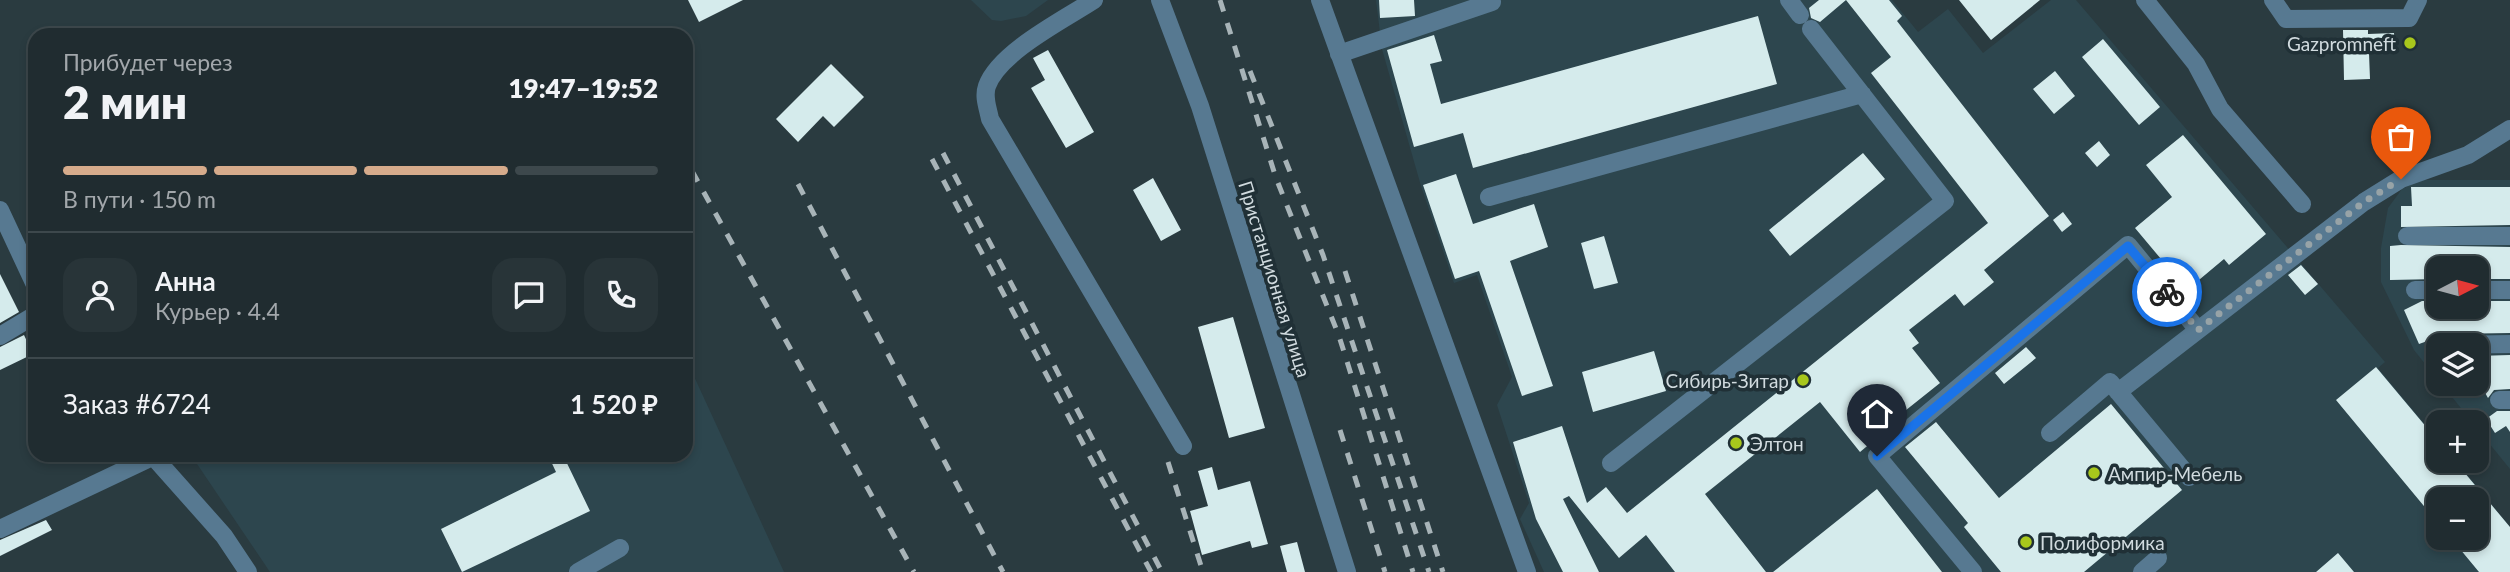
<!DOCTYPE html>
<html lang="ru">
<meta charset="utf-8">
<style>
body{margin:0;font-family:Lato,sans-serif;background:#283438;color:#f1f3f6;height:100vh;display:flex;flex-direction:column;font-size:26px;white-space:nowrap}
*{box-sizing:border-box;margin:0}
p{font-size:23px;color:#a2a7ab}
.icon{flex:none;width:38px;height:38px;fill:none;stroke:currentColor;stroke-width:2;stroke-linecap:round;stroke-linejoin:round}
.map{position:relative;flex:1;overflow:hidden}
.sheet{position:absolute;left:28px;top:28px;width:665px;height:434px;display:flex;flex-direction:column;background:#202c30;border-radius:21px;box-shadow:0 4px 10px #0003,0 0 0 2px #3d484c}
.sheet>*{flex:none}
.needle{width:46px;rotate:84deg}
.fabs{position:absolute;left:2426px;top:256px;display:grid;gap:14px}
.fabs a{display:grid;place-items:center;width:63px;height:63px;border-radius:14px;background:#202c30;box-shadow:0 4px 10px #0003,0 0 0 2px #3d484c;font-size:35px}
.pin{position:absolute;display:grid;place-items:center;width:60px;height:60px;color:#fff;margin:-72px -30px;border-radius:50% 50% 50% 0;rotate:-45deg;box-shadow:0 0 7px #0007}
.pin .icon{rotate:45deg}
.courier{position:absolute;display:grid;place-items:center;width:70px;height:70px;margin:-35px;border:5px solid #1a73e8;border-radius:50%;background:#fff;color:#222;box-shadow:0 2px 9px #0007}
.head em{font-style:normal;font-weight:800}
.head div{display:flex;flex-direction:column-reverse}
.head{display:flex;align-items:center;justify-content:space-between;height:119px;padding:0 35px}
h1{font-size:46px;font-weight:800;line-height:52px}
.bar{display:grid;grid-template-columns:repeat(4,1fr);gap:10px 7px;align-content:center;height:84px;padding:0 35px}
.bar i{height:9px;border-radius:5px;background:#3d484c}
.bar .current{background:#d6ab8b}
.bar p{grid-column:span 4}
.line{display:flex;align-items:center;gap:18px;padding:0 35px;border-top:2px solid #3d484c}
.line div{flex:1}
.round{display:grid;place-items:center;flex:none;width:74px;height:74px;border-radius:21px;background:#283438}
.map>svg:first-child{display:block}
</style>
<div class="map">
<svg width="2510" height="572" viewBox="0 0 2510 572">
<rect width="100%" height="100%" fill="#2a3b40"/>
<path fill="#2d464e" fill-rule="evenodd" d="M971,0H1048L1026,16L1001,21L992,20Z
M1376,0H1892L1918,32L1948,9L1983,53L2051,0H2076L2385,362L2378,368L2438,440V460H2455L2510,527V572H1544L1520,519L1529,503L1497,405L1512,377L1477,275L1454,283L1421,186L1382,49ZM2438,499H2476V537H2438Z
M2420,180H2510V469L2476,427V422H2472L2441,383H2476V345H2438V380L2414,350L2381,282V248L2388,208L2402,189ZM2438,268H2476V306H2438Z
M686,359L784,572H270L191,455H686Z"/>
<path fill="#d5ebec" d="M688,0H743L699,22Z
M1379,0H1414L1415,16L1380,18Z
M1819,0H1889L1902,16L1897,21L2049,216L1984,270L1994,282L1964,306L1955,294L1909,330L1919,343L1912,348L1940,383L1876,434L1878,437L1860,452L1820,402L1705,494L1766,572H1675L1646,535L1619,558L1569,496L1563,499L1599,572H1563L1536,519L1513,442L1562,426L1587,503L1606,487L1627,513L1988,223L1871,73L1891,57L1846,0L1820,22L1811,18L1809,8Z
M1959,0H2040L1991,40Z
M1758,16L1777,84L1473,168L1463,133L1414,147L1387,50L1434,35L1442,61L1430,64L1441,104Z
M2343,30H2368V34L2394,33L2395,52L2369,53L2370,79L2344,80Z
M2103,39L2160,107L2139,125L2082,57Z
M1048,50L1094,132L1066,148L1031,88L1045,80L1033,58Z
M831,64L864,97L834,127L823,116L798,142L776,119Z
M2055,71L2075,96L2054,114L2033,89Z
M2183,135L2266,234L2229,265L2224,259L2187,290L2135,228L2172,197L2146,165Z
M2099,141L2110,155L2097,167L2085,153Z
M1863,153L1885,179L1790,256L1769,230Z
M1456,174L1473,224L1534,204L1548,247L1510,261L1553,386L1522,396L1479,271L1455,279L1423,185Z
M1153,178L1181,230L1161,241L1133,190Z
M2411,187H2510V225L2401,227V206H2412Z
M2063,212L2072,224L2062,232L2053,220Z
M1604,236L1618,283L1594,289L1581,243Z
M2401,245L2510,247V279H2476V268H2438V279L2390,280V246Z
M2301,265L2318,284L2305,295L2288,275Z
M0,274L19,312L0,323Z
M2422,301H2438V306H2476V301H2510V333L2447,334L2419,344L2404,310Z
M1233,317L1265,428L1229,438L1198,327Z
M24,335L33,354L0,370V347Z
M2026,347L2036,358L2004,384L1995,373Z
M1654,351L1666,391L1593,412L1582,372Z
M2510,355V389L2494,390L2488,398L2484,391V375H2476V356Z
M2376,367L2438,441V460H2454L2510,527V572H2479L2450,537H2476V499H2438V523L2336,400Z
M2111,404L2182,490L2084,572H2001L1964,527L1968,523L1905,447L1936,422L1999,498Z
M2510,411V432L2506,426L2495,433L2486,419L2497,411Z
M548,455H563L590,511L462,572L441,529L556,472Z
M1212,467L1218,490L1250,481L1268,544L1252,548L1250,541L1202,555L1190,511L1208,506L1198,471Z
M1877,489L1942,572H1773Z
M46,520L52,530L0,556V540Z
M1297,542L1305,572H1287L1280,546Z
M2338,553L2354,572H2316Z"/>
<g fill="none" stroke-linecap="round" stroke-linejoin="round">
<path stroke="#577991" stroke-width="18" d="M1094,0C1065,19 999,52 987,86C983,97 988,108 990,119L1183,446
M1160,0L1200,106L1347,572
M1320,0L1527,572
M1789,0L1800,15
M2145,0L2196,64L2220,109L2302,204
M2273,0L2286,19L2409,18L2418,0
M1339,54L1492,2
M1489,197L1862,94
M0,210L35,285
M2407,236H2510
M2415,290H2438
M2476,290H2510
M0,336L35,315
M2447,345L2510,344
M2118,392L2364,202L2401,179L2468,155L2510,129
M2499,400H2510
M2050,433L2110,382L2189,477
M152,455L224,536L248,572
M1611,463L1945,201L1811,29
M0,529L154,456
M578,572L620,548
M1973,572L1877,456L2128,245L2198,330
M2142,572L2158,558"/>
<path stroke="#a8b4b8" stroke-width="5" stroke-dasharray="12 12" stroke-linecap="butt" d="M1220,0L1276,178L1339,336L1413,572
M1250,71L1323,255L1429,572
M943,153L1162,572
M932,159L1151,572
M692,171L914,572
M798,184L1003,572
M1345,271L1443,572
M1340,430L1385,572
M1168,462L1203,572"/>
</g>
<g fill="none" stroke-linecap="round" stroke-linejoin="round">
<path stroke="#97a3a7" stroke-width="7" stroke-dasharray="0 12.6" d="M2167,292L2198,330L2364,202L2401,179"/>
<path stroke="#1a73e8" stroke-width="9" d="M1877,456L2128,246L2167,292"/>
</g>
<g fill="#a8c71c" stroke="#203036" stroke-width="2.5">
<circle cx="2410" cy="43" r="7"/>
<circle cx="1803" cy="380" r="7"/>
<circle cx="1736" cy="443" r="7"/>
<circle cx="2094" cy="473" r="7"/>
<circle cx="2026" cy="542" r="7"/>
</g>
<g text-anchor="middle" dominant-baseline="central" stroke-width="7" stroke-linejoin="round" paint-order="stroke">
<g font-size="19" fill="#d1dbdf" stroke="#203036" text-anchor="start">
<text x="2396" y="43" text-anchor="end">Gazpromneft</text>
<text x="1789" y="380" text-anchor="end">Сибирь-Зитар</text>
<text x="1750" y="443">Элтон</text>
<text x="2108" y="473">Ампир-Мебель</text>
<text x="2040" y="542">Полиформика</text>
</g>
<g font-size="19" fill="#d1dbdf" stroke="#203036">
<text transform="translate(1275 279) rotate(73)">Пристанционная улица</text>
</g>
</g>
</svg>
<div class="fabs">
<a><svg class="needle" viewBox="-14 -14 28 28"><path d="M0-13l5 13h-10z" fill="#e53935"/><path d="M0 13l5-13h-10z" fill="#a2a7ab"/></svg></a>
<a><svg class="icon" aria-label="layers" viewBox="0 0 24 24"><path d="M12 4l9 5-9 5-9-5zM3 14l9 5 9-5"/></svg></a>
<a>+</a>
<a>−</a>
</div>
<div class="pin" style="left:2401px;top:179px;background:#ea580c"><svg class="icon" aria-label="bag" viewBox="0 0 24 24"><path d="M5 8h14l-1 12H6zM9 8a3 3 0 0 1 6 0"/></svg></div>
<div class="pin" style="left:1877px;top:456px;background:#1f2937"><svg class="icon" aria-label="home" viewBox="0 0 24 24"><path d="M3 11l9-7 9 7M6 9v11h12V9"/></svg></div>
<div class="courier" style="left:2167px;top:292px"><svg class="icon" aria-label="bike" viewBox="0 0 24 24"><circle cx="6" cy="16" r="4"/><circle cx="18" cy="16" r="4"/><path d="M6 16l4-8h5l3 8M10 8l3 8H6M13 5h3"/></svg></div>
<section class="sheet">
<div class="head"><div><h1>2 мин</h1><p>Прибудет через</p></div><em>19:47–19:52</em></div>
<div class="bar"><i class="current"></i><i class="current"></i><i class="current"></i><i></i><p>В пути · 150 m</p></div>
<div class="line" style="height:126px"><a class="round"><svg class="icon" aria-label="person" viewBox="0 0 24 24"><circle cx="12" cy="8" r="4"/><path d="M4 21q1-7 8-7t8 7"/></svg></a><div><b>Анна</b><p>Курьер · 4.4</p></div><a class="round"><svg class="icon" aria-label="chat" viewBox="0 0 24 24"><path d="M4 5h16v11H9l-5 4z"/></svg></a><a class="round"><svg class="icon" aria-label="phone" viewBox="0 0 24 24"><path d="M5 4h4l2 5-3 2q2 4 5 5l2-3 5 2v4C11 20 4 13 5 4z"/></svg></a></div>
<div class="line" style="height:91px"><div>Заказ #6724</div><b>1 520 ₽</b></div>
</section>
</div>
